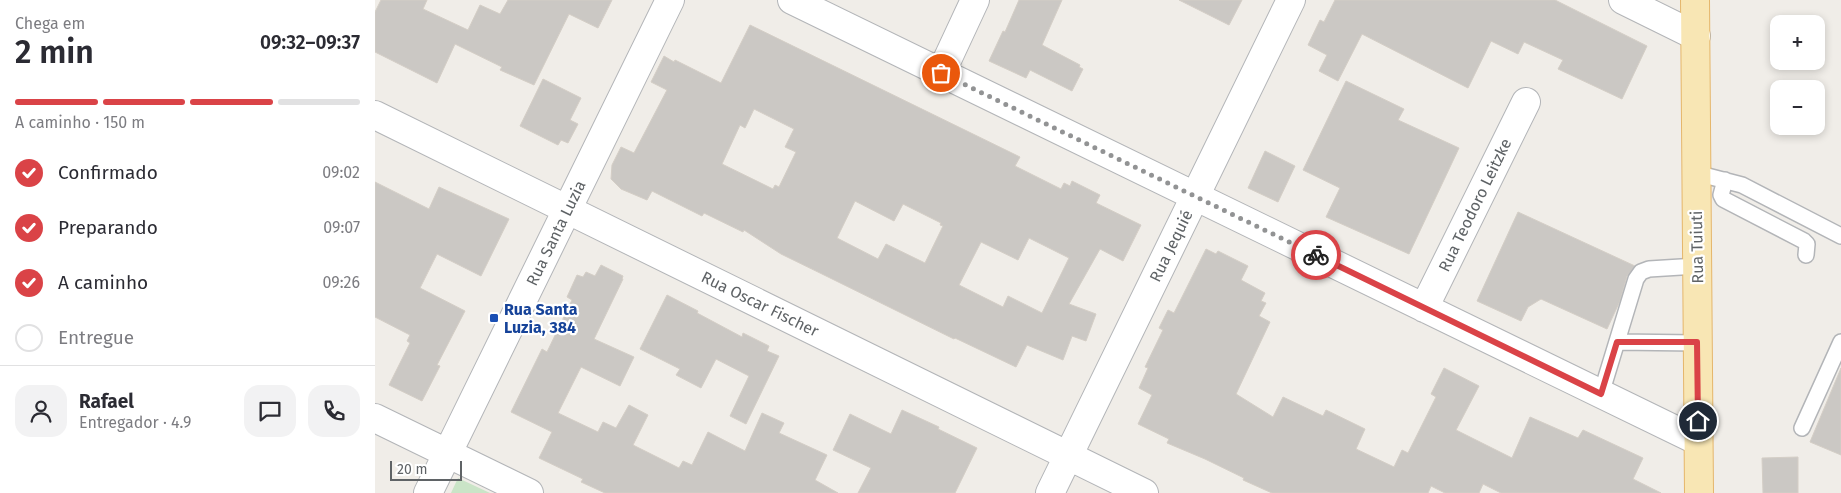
<!DOCTYPE html>
<html lang="pt">
<meta charset="utf-8">
<style>
body{margin:0;font-family:"Fira Sans",sans-serif;background:#f2f2f3;color:#2b2b33;height:100vh;display:flex;flex-direction:column;font-size:19px;white-space:nowrap}
*{box-sizing:border-box;margin:0}
p{font-size:16px;color:#7c7c81}
.icon{flex:none;width:28px;height:28px;fill:none;stroke:currentColor;stroke-width:2;stroke-linecap:round;stroke-linejoin:round}
.map{position:relative;flex:1;overflow:hidden}
.side{display:flex;flex-direction:column;background:#fff;width:375px}
.side>*{flex:none}
.controls{position:absolute;left:1395px;top:15px;display:grid;gap:10px}
.controls a{display:grid;place-items:center;width:55px;height:55px;border-radius:10px;background:#fff;box-shadow:0 2px 8px #0003;font-size:25px}
.scale{position:absolute;left:15px;bottom:12px;width:72px;box-sizing:border-box;padding-left:5px;border:2px solid #5f6366;border-top:0;font-size:14px;line-height:18px;white-space:nowrap;color:#5f6366;-webkit-text-stroke:4px #fff;paint-order:stroke}
.pin{position:absolute;display:grid;place-items:center;width:42px;height:42px;color:#fff;margin:-21px;border:2px solid #fff;border-radius:50%;box-shadow:0 1px 5px #0007}
.courier{position:absolute;display:grid;place-items:center;width:50px;height:50px;margin:-25px;border:4px solid #da4347;border-radius:50%;background:#fff;color:#222;box-shadow:0 1px 6px #0007}
.summary em{font-style:normal;font-weight:600}
.summary div{display:flex;flex-direction:column-reverse}
.summary{display:flex;align-items:center;justify-content:space-between;height:85px;padding:0 15px}
h1{font-size:32px;font-weight:600;line-height:38px}
.bar{display:grid;grid-template-columns:repeat(4,1fr);gap:8px 5px;align-content:center;height:60px;padding:0 15px}
.bar i{height:6px;border-radius:4px;background:#e1e1e2}
.bar .on{background:#da4347}
.bar p{grid-column:span 4}
.line{display:flex;align-items:center;gap:12px;padding:0 15px;border-top:1px solid #e1e1e2}
.line div{flex:1}
.round{display:grid;place-items:center;flex:none;width:52px;height:52px;border-radius:15px;background:#f2f2f3}
ol{padding:0 15px;list-style:none}
li{display:flex;align-items:center;gap:15px;height:55px}
li p{margin-inline-start:auto}
li .icon{padding:5px;border-radius:50%;background:#da4347;color:#fff;stroke-width:4}
li:last-child{color:#7c7c81}
li i{width:28px;height:28px;border:2px solid #e1e1e2;border-radius:50%}
main{display:flex;flex:1;min-height:0}
.map>svg:first-child{display:block}
</style>
<main>
<section class="side">
<div class="summary"><div><h1>2 min</h1><p>Chega em</p></div><em>09:32–09:37</em></div>
<div class="bar"><i class="on"></i><i class="on"></i><i class="on"></i><i></i><p>A caminho · 150 m</p></div>
<ol>
<li><svg class="icon" aria-label="check" viewBox="0 0 24 24"><path d="M5 12l5 5 9-10"/></svg>Confirmado<p>09:02</p></li>
<li><svg class="icon" aria-label="check" viewBox="0 0 24 24"><path d="M5 12l5 5 9-10"/></svg>Preparando<p>09:07</p></li>
<li><svg class="icon" aria-label="check" viewBox="0 0 24 24"><path d="M5 12l5 5 9-10"/></svg>A caminho<p>09:26</p></li>
<li><i></i>Entregue</li>
</ol>
<div class="line" style="height:90px"><a class="round"><svg class="icon" aria-label="person" viewBox="0 0 24 24"><circle cx="12" cy="8" r="4"/><path d="M4 21q1-7 8-7t8 7"/></svg></a><div><b>Rafael</b><p>Entregador · 4.9</p></div><a class="round"><svg class="icon" aria-label="chat" viewBox="0 0 24 24"><path d="M4 5h16v11H9l-5 4z"/></svg></a><a class="round"><svg class="icon" aria-label="phone" viewBox="0 0 24 24"><path d="M5 4h4l2 5-3 2q2 4 5 5l2-3 5 2v4C11 20 4 13 5 4z"/></svg></a></div>
</section>
<div class="map">
<svg width="1466" height="493" viewBox="0 0 1466 493">
<rect width="100%" height="100%" fill="#f0ede8"/>
<path fill="#cae4c7" d="M83,478L115,493H76Z"/>
<path fill="#cbc8c4" stroke="#d4cec6" fill-rule="evenodd" d="M6,0H52L48,9L93,30L105,5L125,14L133,0H237L223,28L194,14L159,85L125,70L127,67L80,44L62,83L0,52V12Z
M644,0H687L667,45L705,65L704,67L708,69L697,91L655,70L651,78L614,61L628,31L630,32Z
M804,0H867L854,25Z
M960,0H1180L1272,46L1247,99L1183,69L1188,60L1149,42L1143,54L1116,41L1093,88L987,34L963,81L944,71L952,55L933,45L945,20L949,22Z
M375,25L645,157L640,166L686,189L689,183L695,186L697,181L725,195L721,203L766,225L748,261L725,249L694,304L721,314L711,341L697,336L688,360L652,345L641,367L580,338L579,339L447,274L406,254L369,230L368,232L329,213L327,216L277,191L272,200L246,189L236,179L237,165L246,147L259,153L292,90L276,82L289,56L299,62L300,60L346,83ZM379,109L419,129L410,147L421,152L404,187L400,185L398,189L347,164L365,125L370,128ZM480,201L519,221L528,204L566,223L565,225L568,226L550,263L511,244L503,259L462,238ZM654,238L694,258L667,313L633,296L628,307L584,285L606,242L643,260Z
M168,79L206,98L195,120L203,124L193,143L186,140L183,145L145,126Z
M971,81L1029,109L1023,120L1084,148L1034,254L951,217L965,188L928,170Z
M890,151L920,166L903,202L873,188Z
M0,182L54,209L64,187L134,219L106,276L62,254L45,288L90,311L62,365L65,366L47,401L14,385L35,343L32,341L35,335L0,317Z
M1143,212L1260,266L1252,276L1245,301L1232,329L1166,299L1153,307L1146,321L1102,301Z
M831,249L841,254L843,251L873,266L866,280L890,293L886,301L891,303L884,316L895,322L861,394L898,417L908,397L948,416L951,410L990,429L981,449L1019,467L1027,450L1033,453L1061,397L1056,394L1069,368L1104,386L1081,430L1137,458L1155,417L1203,438L1208,430L1268,458L1258,479L1286,493H1126L1108,484L1104,493H1070L1056,486L1053,493H897L868,480L869,478L830,459L792,443L794,439L763,424L777,395L764,388L773,368L770,367L788,330L784,328L793,310L799,313Z
M226,265L248,276L247,279H248L219,339L259,357L245,386L206,367L183,413L223,432L228,422L241,428L254,405L273,415L258,445L304,468L308,461L317,465L333,432L370,451L387,413L409,423L404,433L452,455L440,480L463,493H230L206,482L208,479L164,458L177,432L136,412L167,349L172,352L197,300L192,297L202,275L208,277L211,272L220,276Z
M292,295L323,311L322,313L367,337L368,333L394,346L392,351L404,356L371,424L355,416L374,376L341,359L326,388L301,375L305,369L265,349Z
M1466,368V455L1435,442Z
M527,410L564,427L563,429L602,448L580,493H483L496,468L458,450L475,414L516,434Z
M1423,457V493H1388L1387,458Z"/>
<g fill="none" stroke-linecap="round" stroke-linejoin="round">
<defs>
<path id="lane" d="M1321,173L1367,185L1466,236
M1350,180L1346,195L1348,199L1429,241L1432,244L1431,255
M1242,342L1322,343
M1226,394L1261,279L1266,272L1274,269L1322,266
M1427,428L1466,342"/>
<path id="street" d="M417,0L1323,441
M1248,0L1321,36
M566,73L600,0
M0,115L769,493
M1049,308L1151,102
M0,418L154,493
M53,493L295,0
M675,493L916,0"/>
<path id="primary" d="M1320,0L1324,493"/>
</defs>
<use href="#lane" stroke="#b3b5b8" stroke-width="18"/>
<use href="#street" stroke="#b3b5b8" stroke-width="30"/>
<use href="#primary" stroke="#e5b66b" stroke-width="30"/>
<use href="#lane" stroke="#fff" stroke-width="15"/>
<use href="#street" stroke="#fff" stroke-width="28"/>
<use href="#primary" stroke="#f8e6b4" stroke-width="28"/>
</g>
<g fill="none" stroke-linecap="round" stroke-linejoin="round">
<path stroke="#929394" stroke-width="5" stroke-dasharray="0 9" d="M566,73L941,255"/>
<path stroke="#da4347" stroke-width="6" d="M941,255L1226,394L1242,342H1322L1323,421"/>
</g>
<rect fill="#1a4fb4" stroke="#fff" stroke-width="2" x="114" y="313" width="10" height="10" rx="2.5"/>
<g text-anchor="middle" dominant-baseline="central" stroke-width="4.5" stroke-linejoin="round" paint-order="stroke">
<g font-size="16" fill="#5f6366" stroke="#fff">
<text transform="translate(1100 205) rotate(-64)">Rua Teodoro Leitzke</text>
<text transform="translate(181 233) rotate(-64)">Rua Santa Luzia</text>
<text transform="translate(796 246) rotate(-64)">Rua Jequié</text>
<text transform="translate(1322 247) rotate(-91)">Rua Tuiuti</text>
<text transform="translate(385 304) rotate(26)">Rua Oscar Fischer</text>
</g>
<g font-size="16" font-weight="bold" fill="#164399" stroke="#fff" text-anchor="start">
<text x="129" y="309">Rua Santa<tspan x="129" dy="18">Luzia, 384</tspan></text>
</g>
</g>
</svg>
<div class="controls">
<a>+</a>
<a>−</a>
</div>
<div class="scale">20 m</div>
<div class="pin" style="left:566px;top:73px;background:#ea580c"><svg class="icon" aria-label="bag" viewBox="0 0 24 24"><path d="M5 8h14l-1 12H6zM9 8a3 3 0 0 1 6 0"/></svg></div>
<div class="pin" style="left:1323px;top:421px;background:#1f2937"><svg class="icon" aria-label="home" viewBox="0 0 24 24"><path d="M3 11l9-7 9 7M6 9v11h12V9"/></svg></div>
<div class="courier" style="left:941px;top:255px"><svg class="icon" aria-label="bike" viewBox="0 0 24 24"><circle cx="6" cy="16" r="4"/><circle cx="18" cy="16" r="4"/><path d="M6 16l4-8h5l3 8M10 8l3 8H6M13 5h3"/></svg></div>
</div>
</main>
